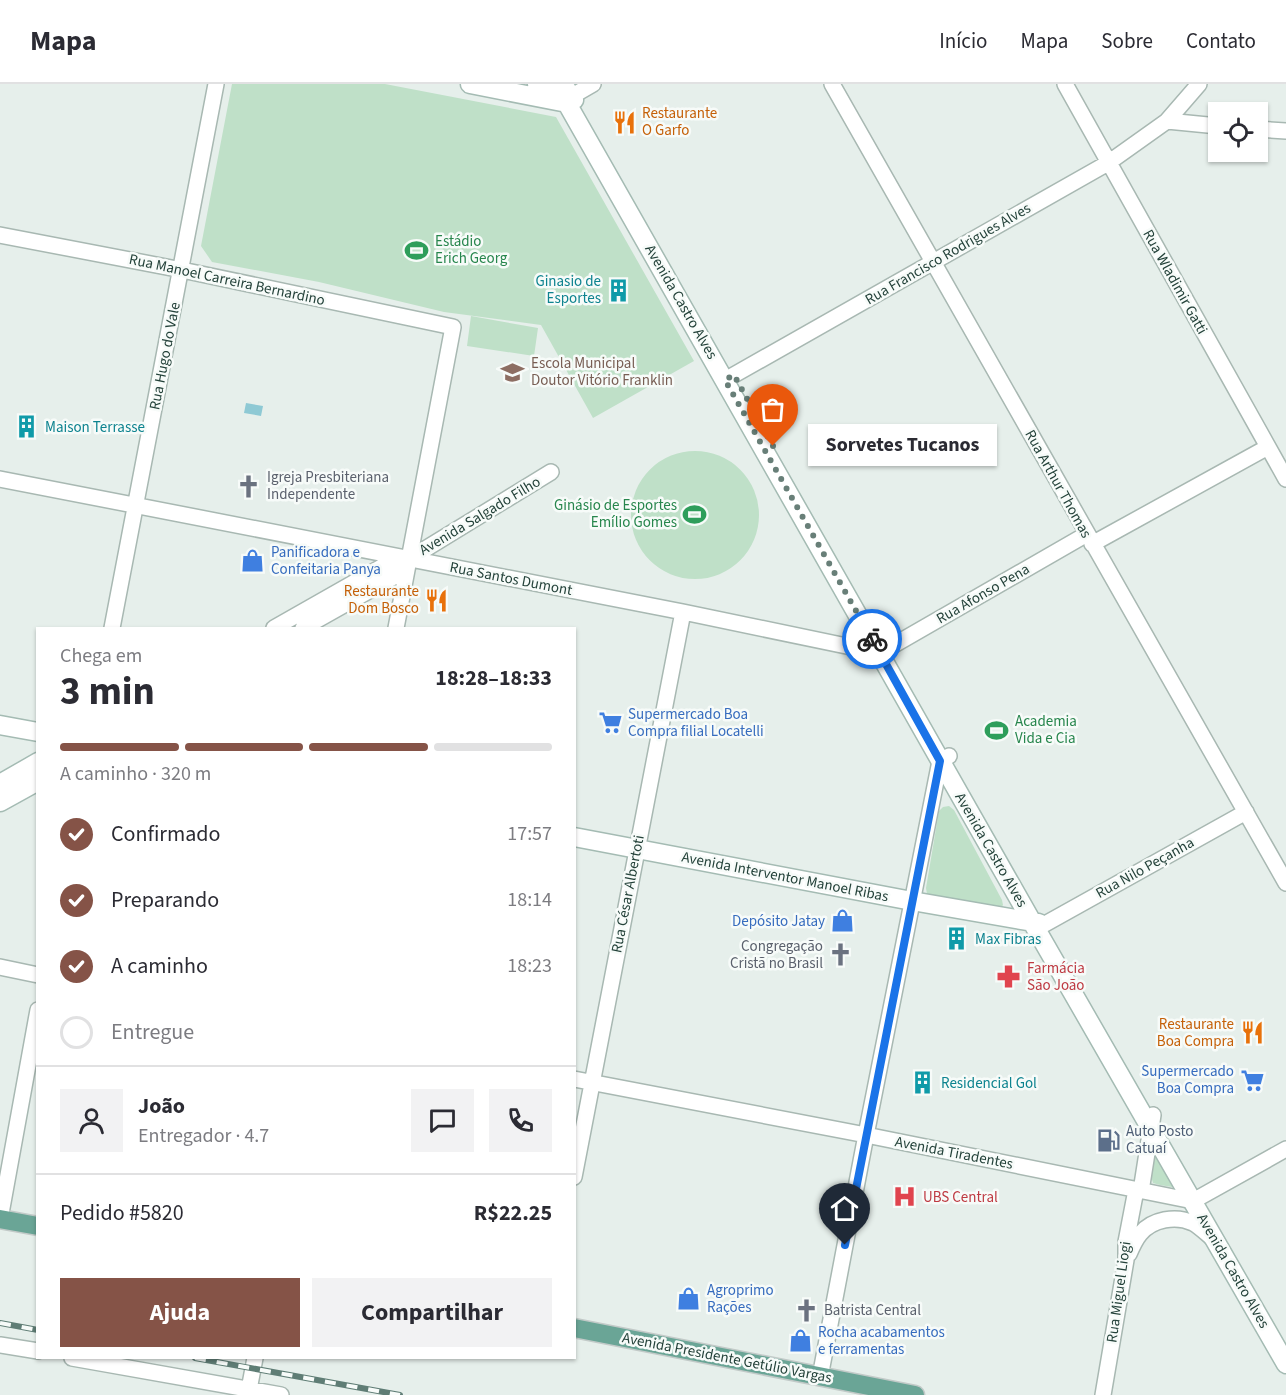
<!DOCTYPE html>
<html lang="pt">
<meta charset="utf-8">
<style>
body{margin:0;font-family:"Source Sans 3",sans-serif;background:#f2f2f3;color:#2b2b33;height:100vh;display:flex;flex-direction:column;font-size:22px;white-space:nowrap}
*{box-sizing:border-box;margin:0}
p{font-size:20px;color:#7c7c81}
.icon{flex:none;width:33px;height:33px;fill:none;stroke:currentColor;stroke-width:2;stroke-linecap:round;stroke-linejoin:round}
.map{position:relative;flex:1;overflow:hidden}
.side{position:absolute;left:36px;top:543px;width:540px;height:732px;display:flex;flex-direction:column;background:#fff;border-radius:0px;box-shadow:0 2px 4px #0004}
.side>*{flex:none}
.controls{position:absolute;left:1208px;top:18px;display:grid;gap:12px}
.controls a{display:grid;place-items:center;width:60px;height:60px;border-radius:0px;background:#fff;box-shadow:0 2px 4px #0004;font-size:30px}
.pin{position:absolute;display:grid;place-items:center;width:51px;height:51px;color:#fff;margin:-62px -26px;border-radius:50% 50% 50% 0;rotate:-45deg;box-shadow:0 0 6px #0007}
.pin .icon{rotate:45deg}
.courier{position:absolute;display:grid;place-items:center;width:60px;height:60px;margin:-30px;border:4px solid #1a73e8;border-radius:50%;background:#fff;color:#222;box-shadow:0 2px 8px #0007}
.bubble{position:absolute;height:42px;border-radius:0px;background:#fff;box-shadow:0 2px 4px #0004;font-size:20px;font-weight:700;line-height:42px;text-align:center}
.headline em{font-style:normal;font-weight:700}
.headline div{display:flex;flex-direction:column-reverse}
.headline{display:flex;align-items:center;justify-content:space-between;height:102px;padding:0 24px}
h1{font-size:39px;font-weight:700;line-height:45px}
.bar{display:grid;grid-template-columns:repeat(4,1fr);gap:9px 6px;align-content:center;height:72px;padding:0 24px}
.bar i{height:8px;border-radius:4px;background:#e1e1e2}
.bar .active{background:#855347}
.bar p{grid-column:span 4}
.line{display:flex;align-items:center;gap:15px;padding:0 24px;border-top:2px solid #e1e1e2}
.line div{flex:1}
.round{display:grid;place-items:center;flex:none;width:63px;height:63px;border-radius:0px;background:#f2f2f3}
ol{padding:0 24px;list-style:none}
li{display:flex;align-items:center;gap:18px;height:66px}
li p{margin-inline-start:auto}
li .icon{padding:6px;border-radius:50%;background:#855347;color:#fff;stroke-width:4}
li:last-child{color:#7c7c81}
li i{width:33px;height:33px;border:3px solid #e1e1e2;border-radius:50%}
.button{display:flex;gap:12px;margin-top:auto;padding:12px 24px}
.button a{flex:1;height:69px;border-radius:0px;background:#855347;color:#fff;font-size:24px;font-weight:700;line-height:69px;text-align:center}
.button a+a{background:#f2f2f3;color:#2b2b33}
header{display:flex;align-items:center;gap:36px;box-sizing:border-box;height:84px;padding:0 30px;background:#fff;border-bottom:2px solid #e1e1e2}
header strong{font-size:28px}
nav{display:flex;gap:33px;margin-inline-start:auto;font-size:21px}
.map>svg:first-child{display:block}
</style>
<header>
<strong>Mapa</strong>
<nav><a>Início</a><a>Mapa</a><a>Sobre</a><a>Contato</a></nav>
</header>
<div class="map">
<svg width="1286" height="1311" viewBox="0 0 1286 1311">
<rect width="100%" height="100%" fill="#e6efeb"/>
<path fill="#bfe0c8" d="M232,0H385L556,33L694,277L593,334L541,241L444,228L319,198L212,178L201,162Z
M471,232L538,244L534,272L467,262Z
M631 431a64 64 0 1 1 128 0a64 64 0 1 1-128 0Z
M949,722L954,726L1002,816L1003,821L1001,824L932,813L927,810L926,804L939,727L943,723Z
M1156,1067L1178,1104L1160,1101L1153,1099L1151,1092Z"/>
<path fill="#8ec9d4" d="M246,319L263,322L261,332L244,329Z"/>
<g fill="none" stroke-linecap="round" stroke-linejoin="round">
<defs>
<path id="street" d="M832,0L1286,799
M1065,0L1286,395
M574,11L593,0
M1167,37L1218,42
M1257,45L1286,47
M0,151L182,186L453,243L396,544
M725,296L1108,79L1167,37L1199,0
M0,395L683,528L880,569L1087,450
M1092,460L1268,363
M409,475L551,388
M112,544L216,0
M274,544L399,473
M303,544L406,486
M1045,840L1246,728
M0,883L38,891
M574,995L866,1051L1193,1117L1286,1065
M574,1093L683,528
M1141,1107L1153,1031
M0,1135L38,926
M1129,1170C1132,1163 1135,1156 1140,1150C1152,1135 1176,1131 1193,1139C1200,1143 1206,1149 1212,1154
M0,1261L38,1267
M72,1274L281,1311
M820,1293L866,1051L940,677L949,672
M248,1311L255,1274
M1103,1311L1126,1176V1158L1136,1106"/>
<path id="secondary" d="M470,0L567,19L574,16
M537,0L567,6
M556,0L1032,838L1286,1280
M0,641L38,648
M0,700L38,678
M0,718L38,697
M574,753L912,817L1039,839"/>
<path id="primary" d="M0,1135L38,1142
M574,1244L915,1311"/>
</defs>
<use href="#street" stroke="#a8b8b2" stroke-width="18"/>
<use href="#secondary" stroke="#a4bbb3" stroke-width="21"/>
<use href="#primary" stroke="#c2cac8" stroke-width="21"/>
<use href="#street" stroke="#fff" stroke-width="15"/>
<use href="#secondary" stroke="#fff" stroke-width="18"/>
<use href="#primary" stroke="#6aa596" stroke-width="18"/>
<defs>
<path id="rail" d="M0,1239L38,1246
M195,1274L400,1311"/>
</defs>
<use href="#rail" stroke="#5f7d75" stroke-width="6"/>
<use href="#rail" stroke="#f7fbf9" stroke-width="4" stroke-dasharray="11" stroke-linecap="butt"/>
</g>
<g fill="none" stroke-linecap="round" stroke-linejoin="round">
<path stroke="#687f78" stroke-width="6" stroke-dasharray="0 10.8" d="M773,362L734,291L725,296L872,555"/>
<path stroke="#1a73e8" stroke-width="8" d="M845,1161L940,677L872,555"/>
</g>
<defs>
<symbol id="restaurant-bare" viewBox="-9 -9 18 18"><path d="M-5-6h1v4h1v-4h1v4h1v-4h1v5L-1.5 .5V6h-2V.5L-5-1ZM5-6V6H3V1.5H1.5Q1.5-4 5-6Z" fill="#e8710a" stroke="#f7fbf9" stroke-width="2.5" paint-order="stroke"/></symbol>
<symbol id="stadium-bare" viewBox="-9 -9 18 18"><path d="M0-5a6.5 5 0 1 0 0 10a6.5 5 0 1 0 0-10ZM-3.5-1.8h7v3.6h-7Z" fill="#2e9e5b" stroke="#f7fbf9" stroke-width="2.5" paint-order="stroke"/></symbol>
<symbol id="building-bare" viewBox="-9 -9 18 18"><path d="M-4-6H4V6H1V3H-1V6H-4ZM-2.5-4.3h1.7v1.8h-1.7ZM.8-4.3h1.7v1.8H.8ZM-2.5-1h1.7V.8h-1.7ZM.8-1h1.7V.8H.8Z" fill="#0f9aa8" stroke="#f7fbf9" stroke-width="2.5" paint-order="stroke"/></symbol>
<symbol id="school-bare" viewBox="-9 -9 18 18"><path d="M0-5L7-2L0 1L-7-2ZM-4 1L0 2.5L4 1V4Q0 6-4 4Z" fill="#8d6e63" stroke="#f7fbf9" stroke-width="2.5" paint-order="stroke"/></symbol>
<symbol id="church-bare" viewBox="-9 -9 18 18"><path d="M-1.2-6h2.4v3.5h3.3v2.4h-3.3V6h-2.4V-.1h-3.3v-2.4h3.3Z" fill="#6b7280" stroke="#f7fbf9" stroke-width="2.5" paint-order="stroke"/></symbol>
<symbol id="shop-bare" viewBox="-9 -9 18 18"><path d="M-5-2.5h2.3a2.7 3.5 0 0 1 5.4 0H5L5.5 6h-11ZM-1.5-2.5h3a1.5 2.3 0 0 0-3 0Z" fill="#3f7fe0" stroke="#f7fbf9" stroke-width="2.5" paint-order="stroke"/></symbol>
<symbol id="supermarket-bare" viewBox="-9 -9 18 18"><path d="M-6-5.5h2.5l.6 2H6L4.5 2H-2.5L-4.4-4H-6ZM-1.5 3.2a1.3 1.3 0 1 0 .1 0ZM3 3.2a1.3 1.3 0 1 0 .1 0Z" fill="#3f7fe0" stroke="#f7fbf9" stroke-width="2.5" paint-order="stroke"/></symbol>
<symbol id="pharmacy-bare" viewBox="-9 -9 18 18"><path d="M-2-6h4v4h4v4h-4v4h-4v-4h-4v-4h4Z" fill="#e0444e" stroke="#f7fbf9" stroke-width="2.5" paint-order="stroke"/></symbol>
<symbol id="fuel-bare" viewBox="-9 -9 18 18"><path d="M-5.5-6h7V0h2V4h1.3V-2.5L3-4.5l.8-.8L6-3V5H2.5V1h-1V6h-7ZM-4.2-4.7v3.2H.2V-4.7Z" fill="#5c6f8a" stroke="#f7fbf9" stroke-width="2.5" paint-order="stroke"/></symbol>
<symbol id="hospital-bare" viewBox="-9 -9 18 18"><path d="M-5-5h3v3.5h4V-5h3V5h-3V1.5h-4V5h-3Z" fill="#e0444e" stroke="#f7fbf9" stroke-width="2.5" paint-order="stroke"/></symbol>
</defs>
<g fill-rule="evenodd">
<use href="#restaurant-bare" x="608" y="22" width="33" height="33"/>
<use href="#stadium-bare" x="400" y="150" width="33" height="33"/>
<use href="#building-bare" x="602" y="190" width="33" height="33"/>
<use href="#school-bare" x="496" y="272" width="33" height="33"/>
<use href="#building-bare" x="10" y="326" width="33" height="33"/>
<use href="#church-bare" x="232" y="386" width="33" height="33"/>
<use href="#stadium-bare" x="678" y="414" width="33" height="33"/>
<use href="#shop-bare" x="236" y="460" width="33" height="33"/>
<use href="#restaurant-bare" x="420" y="500" width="33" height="33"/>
<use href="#supermarket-bare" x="594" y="622" width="33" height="33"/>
<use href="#stadium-bare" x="980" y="630" width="33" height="33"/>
<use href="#shop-bare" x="826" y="820" width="33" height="33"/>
<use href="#building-bare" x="940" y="838" width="33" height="33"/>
<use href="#church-bare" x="824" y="854" width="33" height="33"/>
<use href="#pharmacy-bare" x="992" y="876" width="33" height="33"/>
<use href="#restaurant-bare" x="1236" y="932" width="33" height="33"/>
<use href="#supermarket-bare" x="1236" y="980" width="33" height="33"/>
<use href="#building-bare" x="906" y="982" width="33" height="33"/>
<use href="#fuel-bare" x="1092" y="1040" width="33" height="33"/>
<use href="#hospital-bare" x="888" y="1096" width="33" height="33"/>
<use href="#shop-bare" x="672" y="1198" width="33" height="33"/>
<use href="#church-bare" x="790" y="1210" width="33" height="33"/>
<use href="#shop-bare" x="784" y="1240" width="33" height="33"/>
</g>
<g text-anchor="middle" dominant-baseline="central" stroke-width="5" stroke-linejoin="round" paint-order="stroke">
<g font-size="15" fill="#c56008" stroke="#f7fbf9" text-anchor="end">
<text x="642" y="29" text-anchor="start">Restaurante<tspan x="642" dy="17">O Garfo</tspan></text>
<text x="419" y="507">Restaurante<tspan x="419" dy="17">Dom Bosco</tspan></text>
<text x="1234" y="940">Restaurante<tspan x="1234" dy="17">Boa Compra</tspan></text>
</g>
<g font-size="15" fill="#27864d" stroke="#f7fbf9" text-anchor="start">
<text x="435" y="157">Estádio<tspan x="435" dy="17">Erich Georg</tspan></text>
<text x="677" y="421" text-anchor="end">Ginásio de Esportes<tspan x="677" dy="17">Emílio Gomes</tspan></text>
<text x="1015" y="637">Academia<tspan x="1015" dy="17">Vida e Cia</tspan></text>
</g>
<g font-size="15" fill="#24423a" stroke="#f7fbf9">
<text transform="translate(948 170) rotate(-30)">Rua Francisco Rodrigues Alves</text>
<text transform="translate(227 196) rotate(12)">Rua Manoel Carreira Bernardino</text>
<text transform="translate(1175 198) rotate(61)">Rua Wladimir Gatti</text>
<text transform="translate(681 218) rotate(60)">Avenida Castro Alves</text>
<text transform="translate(165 272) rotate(-79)">Rua Hugo do Vale</text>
<text transform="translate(1058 400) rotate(61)">Rua Arthur Thomas</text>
<text transform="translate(480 432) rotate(-31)">Avenida Salgado Filho</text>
<text transform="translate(511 495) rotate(11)">Rua Santos Dumont</text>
<text transform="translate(983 510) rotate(-30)">Rua Afonso Pena</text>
<text transform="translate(991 766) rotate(60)">Avenida Castro Alves</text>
<text transform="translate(1145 784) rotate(-29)">Rua Nilo Peçanha</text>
<text transform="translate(785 793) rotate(11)">Avenida Interventor Manoel Ribas</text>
<text transform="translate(628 810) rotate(-79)">Rua César Albertoti</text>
<text transform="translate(954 1069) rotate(11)">Avenida Tiradentes</text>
<text transform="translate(1233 1187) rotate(60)">Avenida Castro Alves</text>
<text transform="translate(1119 1208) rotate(-82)">Rua Miguel Liogi</text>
<text transform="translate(727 1274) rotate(11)">Avenida Presidente Getúlio Vargas</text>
</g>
<g font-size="15" fill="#0d838f" stroke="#f7fbf9" text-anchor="start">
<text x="601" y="197" text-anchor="end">Ginasio de<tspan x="601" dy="17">Esportes</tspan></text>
<text x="45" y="343">Maison Terrasse</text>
<text x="975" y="855">Max Fibras</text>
<text x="941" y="999">Residencial Gol</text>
</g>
<g font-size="15" fill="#785e54" stroke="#f7fbf9" text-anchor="start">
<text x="531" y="279">Escola Municipal<tspan x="531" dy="17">Doutor Vitório Franklin</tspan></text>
</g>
<g font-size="15" fill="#5b616d" stroke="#f7fbf9" text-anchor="start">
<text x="267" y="393">Igreja Presbiteriana<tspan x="267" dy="17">Independente</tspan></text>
<text x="823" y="862" text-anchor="end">Congregação<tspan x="823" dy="17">Cristã no Brasil</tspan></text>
<text x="824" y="1226">Batrista Central</text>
</g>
<g font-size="15" fill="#366cbe" stroke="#f7fbf9" text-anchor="start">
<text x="271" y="468">Panificadora e<tspan x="271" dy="17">Confeitaria Panya</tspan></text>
<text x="628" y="630">Supermercado Boa<tspan x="628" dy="17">Compra filial Locatelli</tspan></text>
<text x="825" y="837" text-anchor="end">Depósito Jatay</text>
<text x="1234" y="987" text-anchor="end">Supermercado<tspan x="1234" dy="17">Boa Compra</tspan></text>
<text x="707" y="1206">Agroprimo<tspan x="707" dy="17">Rações</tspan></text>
<text x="818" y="1248">Rocha acabamentos<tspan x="818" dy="17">e ferramentas</tspan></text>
</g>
<g font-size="15" fill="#be3a42" stroke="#f7fbf9" text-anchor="start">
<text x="1027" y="884">Farmácia<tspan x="1027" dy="17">São João</tspan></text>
<text x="923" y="1113">UBS Central</text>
</g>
<g font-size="15" fill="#4e5e75" stroke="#f7fbf9" text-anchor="start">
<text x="1126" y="1047">Auto Posto<tspan x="1126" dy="17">Catuaí</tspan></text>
</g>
</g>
</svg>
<div class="controls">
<a><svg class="icon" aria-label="locate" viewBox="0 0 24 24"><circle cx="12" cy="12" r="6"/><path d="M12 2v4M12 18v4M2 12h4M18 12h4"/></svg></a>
</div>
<div class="pin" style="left:773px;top:362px;background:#ea580c"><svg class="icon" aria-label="bag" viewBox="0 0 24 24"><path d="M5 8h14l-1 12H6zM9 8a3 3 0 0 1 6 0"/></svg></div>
<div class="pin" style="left:845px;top:1161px;background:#1f2937"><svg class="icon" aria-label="home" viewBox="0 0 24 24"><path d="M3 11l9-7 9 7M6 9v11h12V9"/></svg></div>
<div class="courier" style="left:872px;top:555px"><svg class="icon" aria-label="bike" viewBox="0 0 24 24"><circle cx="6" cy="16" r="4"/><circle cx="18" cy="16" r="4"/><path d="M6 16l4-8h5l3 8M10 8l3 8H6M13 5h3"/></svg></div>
<div class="bubble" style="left:808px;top:340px;width:189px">Sorvetes Tucanos</div>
<section class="side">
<div class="headline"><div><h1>3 min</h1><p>Chega em</p></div><em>18:28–18:33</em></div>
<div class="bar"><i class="active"></i><i class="active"></i><i class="active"></i><i></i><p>A caminho · 320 m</p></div>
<ol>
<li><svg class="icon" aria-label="check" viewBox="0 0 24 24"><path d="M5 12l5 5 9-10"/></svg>Confirmado<p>17:57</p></li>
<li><svg class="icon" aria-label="check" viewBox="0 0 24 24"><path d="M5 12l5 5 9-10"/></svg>Preparando<p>18:14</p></li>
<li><svg class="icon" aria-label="check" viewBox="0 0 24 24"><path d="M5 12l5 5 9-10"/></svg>A caminho<p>18:23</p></li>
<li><i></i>Entregue</li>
</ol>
<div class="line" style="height:108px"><a class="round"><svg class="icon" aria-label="person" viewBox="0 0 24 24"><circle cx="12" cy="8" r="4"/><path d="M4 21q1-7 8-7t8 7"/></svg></a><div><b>João</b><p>Entregador · 4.7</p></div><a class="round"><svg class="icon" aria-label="chat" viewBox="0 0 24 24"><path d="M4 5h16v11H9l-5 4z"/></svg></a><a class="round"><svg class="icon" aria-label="phone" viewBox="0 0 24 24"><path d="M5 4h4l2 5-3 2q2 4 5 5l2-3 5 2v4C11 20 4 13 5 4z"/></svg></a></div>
<div class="line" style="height:78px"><div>Pedido #5820</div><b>R$22.25</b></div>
<div class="button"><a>Ajuda</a><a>Compartilhar</a></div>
</section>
</div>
